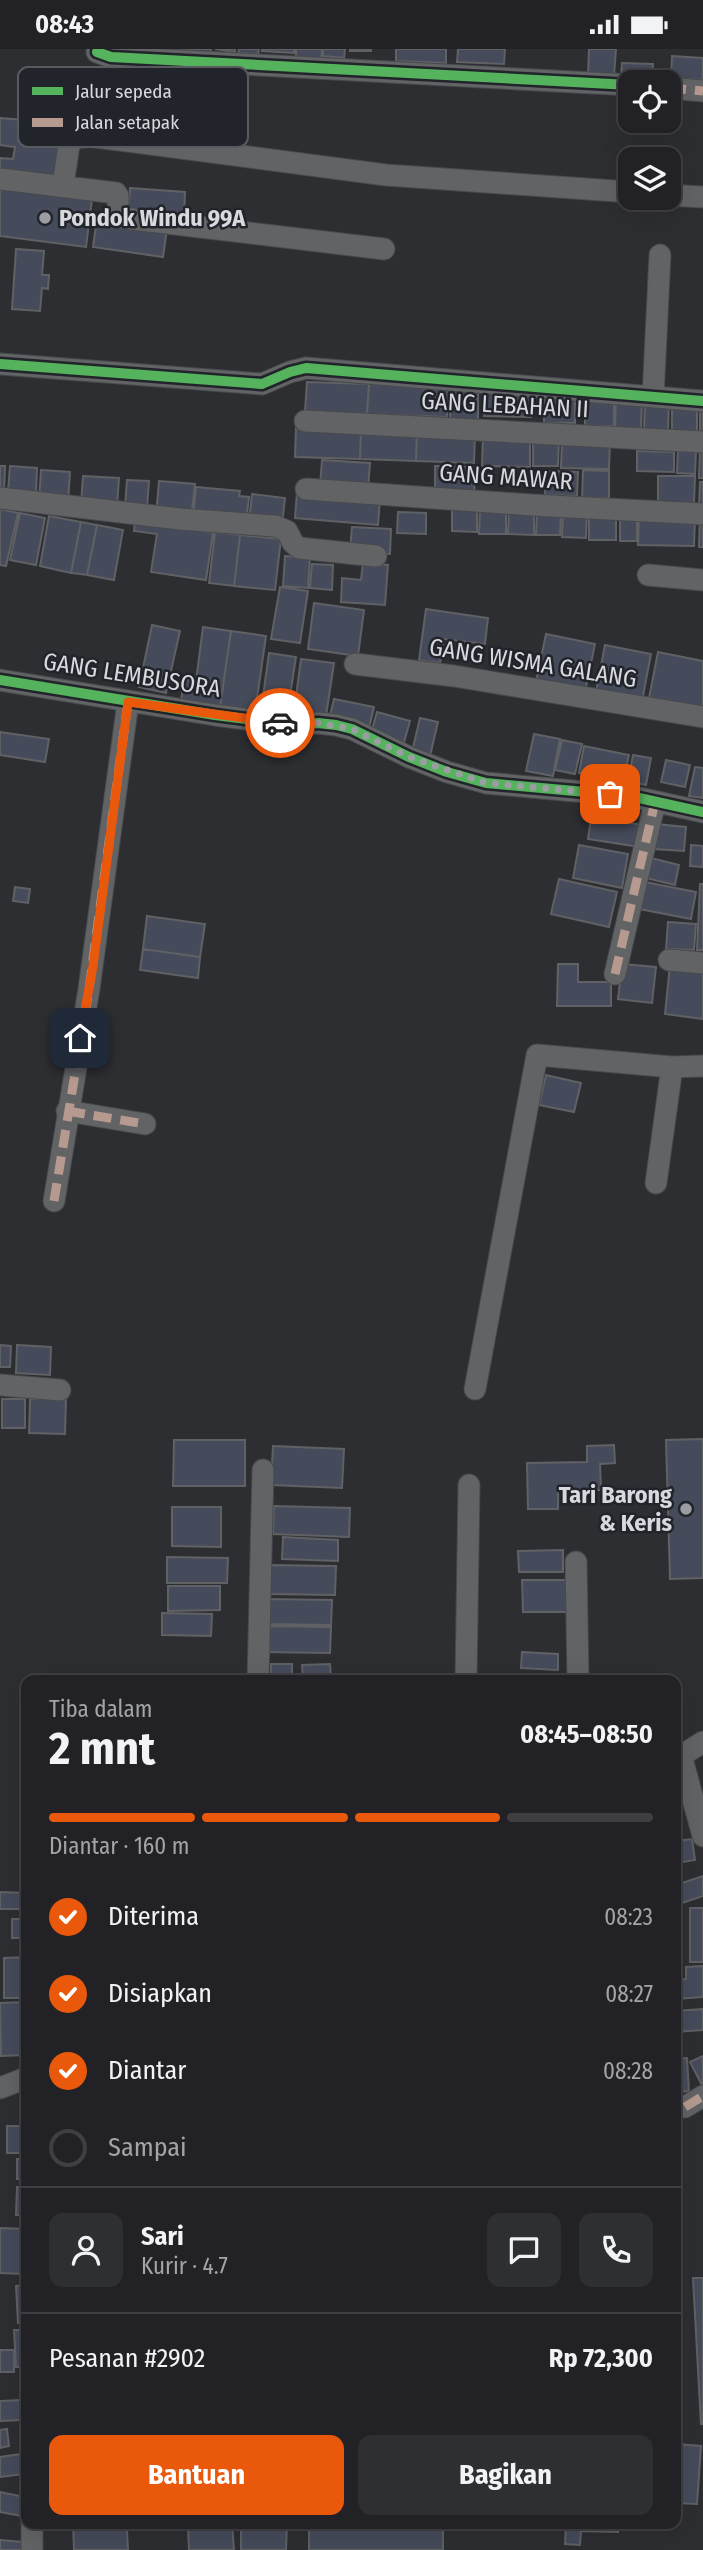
<!DOCTYPE html>
<html lang="id">
<meta charset="utf-8">
<style>
body{margin:0;font-family:"Fira Sans Condensed",sans-serif;background:#2e2f32;color:#f1f3f6;height:100vh;display:flex;flex-direction:column;font-size:26px;white-space:nowrap}
*{box-sizing:border-box;margin:0}
p{font-size:23px;color:#a2a4a7}
.icon{flex:none;width:38px;height:38px;fill:none;stroke:currentColor;stroke-width:2;stroke-linecap:round;stroke-linejoin:round}
.map{position:relative;flex:1;overflow:hidden}
.panel{position:absolute;left:21px;top:1626px;width:660px;height:854px;display:flex;flex-direction:column;background:#222226;border-radius:14px;box-shadow:0 7px 28px #0002,0 0 0 2px #3f3f43}
.panel>*{flex:none}
.buttons{position:absolute;left:618px;top:21px;display:grid;gap:14px}
.buttons a{display:grid;place-items:center;width:63px;height:63px;border-radius:14px;background:#222226;box-shadow:0 7px 28px #0002,0 0 0 2px #3f3f43;font-size:35px}
.pin{position:absolute;display:grid;place-items:center;width:60px;height:60px;color:#fff;margin:-30px;border-radius:14px;box-shadow:0 4px 10px #0006}
.courier{position:absolute;display:grid;place-items:center;width:70px;height:70px;margin:-35px;border:5px solid #ea580c;border-radius:50%;background:#fff;color:#222;box-shadow:0 2px 9px #0007}
.headline em{font-style:normal;font-weight:700}
.headline div{display:flex;flex-direction:column-reverse}
.headline{display:flex;align-items:center;justify-content:space-between;height:119px;padding:0 28px}
h1{font-size:46px;font-weight:700;line-height:52px}
.bar{display:grid;grid-template-columns:repeat(4,1fr);gap:10px 7px;align-content:center;height:84px;padding:0 28px}
.bar i{height:9px;border-radius:5px;background:#3f3f43}
.bar .on{background:#ea580c}
.bar p{grid-column:span 4}
.line{display:flex;align-items:center;gap:18px;padding:0 28px;border-top:2px solid #3f3f43}
.line div{flex:1}
.round{display:grid;place-items:center;flex:none;width:74px;height:74px;border-radius:14px;background:#2e2f32}
ol{padding:0 28px;list-style:none}
li{display:flex;align-items:center;gap:21px;height:77px}
li p{margin-inline-start:auto}
li .icon{padding:7px;border-radius:50%;background:#ea580c;color:#fff;stroke-width:4}
li:last-child{color:#a2a4a7}
li i{width:38px;height:38px;border:4px solid #3f3f43;border-radius:50%}
.cta{display:flex;gap:14px;margin-top:auto;padding:14px 28px}
.cta a{flex:1;height:80px;border-radius:14px;background:#ea580c;color:#fff;font-size:28px;font-weight:700;line-height:80px;text-align:center}
.cta a+a{background:#2e2f32;color:#f1f3f6}
.status{display:flex;justify-content:space-between;align-items:center;height:49px;padding:0 35px;background:#222226;direction:ltr}
.status svg{height:19px;fill:currentColor}
.map>svg:first-child{display:block}
</style>
<div class="status"><b>08:43</b><svg viewBox="0 0 49 12"><path d="M0 12V9h3v3zM5 12V6h3v6zM10 12V3h3v9zM15 12V0h3v12zM26 1h20v11H26zM47 4h2v5h-2z"/></svg></div>
<div class="map">
<svg width="703" height="2501" viewBox="0 0 703 2501">
<rect width="100%" height="100%" fill="#2d2e32"/>
<path fill="#464b5b" stroke="#606164" stroke-width="2" d="M172,0H211V6L172,3Z
M215,0H235V3Z
M239,0H259L258,5L238,4Z
M262,0H294V4L262,2Z
M296,0H322L321,12L296,11Z
M323,0H345L344,9L323,7Z
M350,0H371V2H350Z
M396,0H446V14L396,12Z
M458,0H505L504,15L457,13Z
M589,0H616L614,27L588,25Z
M672,7L703,9V31L671,29Z
M622,14L653,15L652,29L621,28Z
M0,69L60,74L55,131L0,126V109L13,110L15,98L0,96Z
M0,139L92,150L86,198L0,187Z
M130,139L185,143L184,167L128,164Z
M97,170L167,180L163,208L93,198Z
M16,200L44,202L42,226H49L48,240L42,239L40,262L12,260Z
M307,333L369,335L367,365L305,362Z
M369,335L449,338L447,368L367,365Z
M451,335L478,336V371H450Z
M484,343L532,344L531,368L484,367Z
M544,345L575,346V374H544Z
M585,347H614V377H585Z
M616,350H642L641,380H615Z
M645,351L669,352L668,382L644,381Z
M672,353H697V382H672Z
M700,357H703V388H700Z
M296,378L361,380L360,410L295,408Z
M361,380L417,382L416,412L360,410Z
M417,382L475,385L474,414L416,412Z
M483,386L530,387V418L482,417Z
M533,387H559L558,417H533Z
M562,391L610,392L609,420L561,419Z
M678,401L696,402L695,425L677,424Z
M700,401H703V429H699Z
M637,402L674,403V423L637,422Z
M322,411L370,414L368,440L320,437Z
M0,417H5L4,443H0Z
M10,417L37,419L36,445L8,443Z
M435,417L475,418L474,446L435,445Z
M41,421L70,423L68,454L39,452Z
M583,421L609,422V449H582Z
M546,422L578,423L577,447L545,446Z
M83,427L119,429L117,458L81,455Z
M658,427H695L694,454L658,453Z
M127,431L149,432L147,459L125,457Z
M159,432L195,435L191,470L156,467Z
M700,433H703V458L699,457Z
M196,438L240,442L239,447L249,448L246,473L193,468Z
M297,443L380,450L378,476L295,469Z
M252,445L285,449L282,476L249,472Z
M452,456H477V483L452,482Z
M0,460L18,464L6,517L0,516Z
M480,460H506V485H479Z
M509,460L534,461V486L508,485Z
M537,461H561L560,486H536Z
M398,463L426,464V485L397,484Z
M20,464L45,469L36,516L10,511Z
M563,464H587L586,489L562,488Z
M639,466L695,467L694,497L638,496Z
M49,467L81,473L71,524L40,517Z
M589,467H616V491H589Z
M700,467H703V498H699Z
M620,468H637V492H620Z
M135,470L213,484L206,531L151,523L157,485L134,482Z
M81,473L97,476L87,526L71,524Z
M97,476L123,481L114,531L87,526Z
M352,478L391,480L390,505L350,502Z
M215,483L240,486L234,537L209,534Z
M240,486L281,490L275,541L234,537Z
M285,507L310,509L308,539L283,537Z
M363,514L388,516L385,556L341,553L342,529L361,531Z
M312,515L333,516L332,541L310,539Z
M280,538L308,542L300,594L271,590Z
M314,554L364,561L358,607L308,600Z
M426,560L488,569L485,595L444,590L440,614L419,611Z
M152,576L180,582L166,644L139,638Z
M203,578L231,582L220,658L181,652L184,630L196,632Z
M231,582L266,587L255,663L220,658Z
M546,585L595,595L585,643L536,633Z
M605,596L651,605L642,652L596,643Z
M658,603L703,612V658L648,654Z
M269,604L296,608L286,673L260,669Z
M301,610L334,614L326,667L294,662Z
M334,650L374,658L369,679L329,671Z
M377,663L410,672L403,697L370,688Z
M420,669L438,673L430,707L412,703Z
M0,683L49,690L45,713L0,706Z
M534,685L560,690L553,727L526,722Z
M562,691L582,695L575,725L555,721Z
M584,697L629,706L623,733L579,724Z
M633,706L651,709L646,736L628,732Z
M666,711L690,716L685,738L661,733Z
M695,718L703,719V749L689,747Z
M591,768L643,776L640,798L588,790Z
M656,775L686,778L684,802L654,800Z
M579,796L628,805L622,839L573,829Z
M691,796L703,797V818L690,817Z
M651,809L679,816L675,836L646,829Z
M559,830L617,843L609,878L551,865Z
M645,833L696,843L691,870L639,860Z
M700,835H703V901H697Z
M15,838L30,840L28,854L13,852Z
M147,867L205,875L200,908L143,900Z
M668,873L696,875L694,901L666,900Z
M143,900L200,908L198,929L140,921Z
M558,915H578V933H611V957H557Z
M622,915L656,918L652,954L618,950Z
M670,916L703,920V970L665,965Z
M546,1026L581,1034L574,1063L539,1056Z
M0,1296L11,1297L10,1318H0Z
M17,1296L51,1298L50,1326L16,1324Z
M2,1350H25V1379H2Z
M30,1350H66L65,1385L29,1384Z
M703,1390V1529L670,1530L666,1391Z
M174,1391H245V1437H173Z
M614,1396L615,1414L600,1415L601,1441L558,1442V1460H528L527,1414L587,1413V1397Z
M273,1397L344,1400L342,1439L271,1436Z
M274,1457L350,1459L349,1488L273,1485Z
M172,1458H221V1498L172,1497Z
M283,1488L338,1491V1512L282,1510Z
M563,1501V1523H519L518,1502Z
M167,1508L228,1509L227,1534H167Z
M267,1516L336,1517L335,1546L266,1545Z
M522,1531H572V1563H523Z
M168,1537H220V1561L168,1562Z
M265,1550L332,1551L331,1576L264,1575Z
M162,1564L212,1565L211,1587L162,1586Z
M264,1577L331,1578L330,1604L263,1603Z
M522,1603L558,1605V1621L521,1619Z
M271,1615H292V1631H271Z
M330,1615L331,1631H303L302,1616Z
M177,1626H206V1631H177Z
M692,1790L695,1811L676,1814V1792Z
M703,1827V1847L676,1856V1836Z
M0,1843L26,1844V1860H0Z
M690,1859H703V1913H690Z
M12,1870H26V1889H12Z
M676,1873L682,1874L677,1924H676Z
M26,1901V1949H4V1909L26,1908Z
M703,1917V1948L676,1950V1931L686,1930V1918Z
M26,1953V2006L1,2007L0,1954Z
M703,1960V1981L676,1983V1962Z
M703,2007V2035L702,2036L690,2013Z
M687,2009L689,2042L676,2043V2010Z
M7,2077H26V2104H7Z
M17,2110H26V2130H17Z
M17,2138L26,2139V2166H16Z
M0,2179L26,2180V2225L0,2224Z
M693,2229H703V2375H701Z
M26,2236V2274H18L16,2237Z
M14,2281H26V2318H16Z
M0,2301H14V2323H0Z
M21,2351V2371L0,2372V2352Z
M7,2380L9,2397L0,2399V2381Z
M676,2395L701,2397L697,2455L676,2454Z
M21,2405L24,2425L0,2428V2408Z
M0,2443L25,2448L22,2467L0,2463Z
M73,2474H232L234,2501H189L188,2480L127,2481L128,2501H74Z
M241,2474H287L286,2501H241Z
M309,2474H443V2501H309Z
M566,2474H618V2483L581,2482L580,2496L565,2495Z
M0,2491L23,2493L22,2501H0Z"/>
<g fill="none" stroke-linecap="round" stroke-linejoin="round">
<defs>
<path id="minor" d="M97,3L111,8L630,36
M668,39L703,42
M0,130L116,144L118,147V165L124,169L384,200
M63,136L69,96L75,89L89,87L386,126L630,143
M668,146L703,148
M0,315L262,335L290,323L306,319L703,352
M653,348L660,206
M305,372L703,393
M306,440L532,456L703,465
M0,449L180,470L275,477L287,482L293,494L299,499L376,507
M648,526L703,531
M355,615L454,627L703,668
M0,631L215,666L292,676L318,674L336,676L352,680L409,708L447,723L486,734L630,747L703,763
M669,911L703,914
M615,925L655,753
M67,1062L145,1075
M656,1134L672,1018
M54,1152L89,940L128,653
M0,1336L60,1341
M475,1340L537,1006L672,1018L703,1017
M576,1513L578,1631
M258,1631L263,1421
M466,1631L469,1436
M681,1706L703,1787
M676,1710L703,1693
M0,2039L26,2029
M685,2058L703,2047
M32,2501V2474"/>
</defs>
<use href="#minor" stroke="#48494d" stroke-width="23"/>
<use href="#minor" stroke="#626365" stroke-width="21"/>
<path stroke="#b69a8f" stroke-width="9" stroke-dasharray="18 9" stroke-linecap="butt" d="M668,39L703,42
M615,925L655,753
M67,1062L145,1075
M54,1152L89,940L128,653
M685,2058L703,2047"/>
<defs>
<path id="cycleway" d="M97,3L111,8L630,36
M0,315L262,335L290,323L306,319L703,352
M0,631L215,666L292,676L318,674L336,676L352,680L409,708L447,723L486,734L630,747L703,763"/>
</defs>
<use href="#cycleway" stroke="#21242a" stroke-width="15"/>
<use href="#cycleway" stroke="#56b35d" stroke-width="10"/>
</g>
<g fill="none" stroke-linecap="round" stroke-linejoin="round">
<path stroke="#9c9da2" stroke-width="7" stroke-dasharray="0 12.6" d="M280,674H318L352,680L409,708L486,734L610,745"/>
<path stroke="#ea580c" stroke-width="9" d="M80,989L93,917L128,653L280,674"/>
</g>
<g fill="#9c9da2" stroke="#21242a" stroke-width="2.5">
<circle cx="45" cy="169" r="7"/>
<circle cx="686" cy="1460" r="7"/>
</g>
<g text-anchor="middle" dominant-baseline="central" stroke-width="5" stroke-linejoin="round" paint-order="stroke">
<g font-size="24" font-weight="bold" fill="#d7d9de" stroke="#21242a" text-anchor="start">
<text x="59" y="169">Pondok Windu 99A</text>
<text x="672" y="1446" text-anchor="end">Tari Barong<tspan x="672" dy="28">&amp; Keris</tspan></text>
</g>
<g font-size="24" fill="#d7d9de" stroke="#21242a">
<text transform="translate(505 356) rotate(3)">GANG LEBAHAN II</text>
<text transform="translate(506 428) rotate(4)">GANG MAWAR</text>
<text transform="translate(533 614) rotate(9)">GANG WISMA GALANG</text>
<text transform="translate(132 626) rotate(9)">GANG LEMBUSORA</text>
</g>
</g>
<rect x="18" y="18" width="230" height="80" rx="10" fill="#21242a" stroke="#585a60" stroke-width="2"/>
<rect x="32" y="38" width="31" height="8" fill="#56b35d"/>
<rect x="32" y="69" width="31" height="9" fill="#b69a8f"/>
<g font-size="19" fill="#d7d9de">
<text x="75" y="49">Jalur sepeda</text>
<text x="75" y="80">Jalan setapak</text>
</g>
</svg>
<div class="buttons">
<a><svg class="icon" aria-label="locate" viewBox="0 0 24 24"><circle cx="12" cy="12" r="6"/><path d="M12 2v4M12 18v4M2 12h4M18 12h4"/></svg></a>
<a><svg class="icon" aria-label="layers" viewBox="0 0 24 24"><path d="M12 4l9 5-9 5-9-5zM3 14l9 5 9-5"/></svg></a>
</div>
<div class="pin" style="left:610px;top:745px;background:#ea580c"><svg class="icon" aria-label="bag" viewBox="0 0 24 24"><path d="M5 8h14l-1 12H6zM9 8a3 3 0 0 1 6 0"/></svg></div>
<div class="pin" style="left:80px;top:989px;background:#1f2937"><svg class="icon" aria-label="home" viewBox="0 0 24 24"><path d="M3 11l9-7 9 7M6 9v11h12V9"/></svg></div>
<div class="courier" style="left:280px;top:674px"><svg class="icon" aria-label="car" viewBox="0 0 24 24"><path d="M5 17H2v-5l4-1 3-4h7l3 4 3 1v5h-3M9 17h6M6 11h13"/><circle cx="7" cy="17" r="2"/><circle cx="17" cy="17" r="2"/></svg></div>
<section class="panel">
<div class="headline"><div><h1>2 mnt</h1><p>Tiba dalam</p></div><em>08:45–08:50</em></div>
<div class="bar"><i class="on"></i><i class="on"></i><i class="on"></i><i></i><p>Diantar · 160 m</p></div>
<ol>
<li><svg class="icon" aria-label="check" viewBox="0 0 24 24"><path d="M5 12l5 5 9-10"/></svg>Diterima<p>08:23</p></li>
<li><svg class="icon" aria-label="check" viewBox="0 0 24 24"><path d="M5 12l5 5 9-10"/></svg>Disiapkan<p>08:27</p></li>
<li><svg class="icon" aria-label="check" viewBox="0 0 24 24"><path d="M5 12l5 5 9-10"/></svg>Diantar<p>08:28</p></li>
<li><i></i>Sampai</li>
</ol>
<div class="line" style="height:126px"><a class="round"><svg class="icon" aria-label="person" viewBox="0 0 24 24"><circle cx="12" cy="8" r="4"/><path d="M4 21q1-7 8-7t8 7"/></svg></a><div><b>Sari</b><p>Kurir · 4.7</p></div><a class="round"><svg class="icon" aria-label="chat" viewBox="0 0 24 24"><path d="M4 5h16v11H9l-5 4z"/></svg></a><a class="round"><svg class="icon" aria-label="phone" viewBox="0 0 24 24"><path d="M5 4h4l2 5-3 2q2 4 5 5l2-3 5 2v4C11 20 4 13 5 4z"/></svg></a></div>
<div class="line" style="height:91px"><div>Pesanan #2902</div><b>Rp 72,300</b></div>
<div class="cta"><a>Bantuan</a><a>Bagikan</a></div>
</section>
</div>
